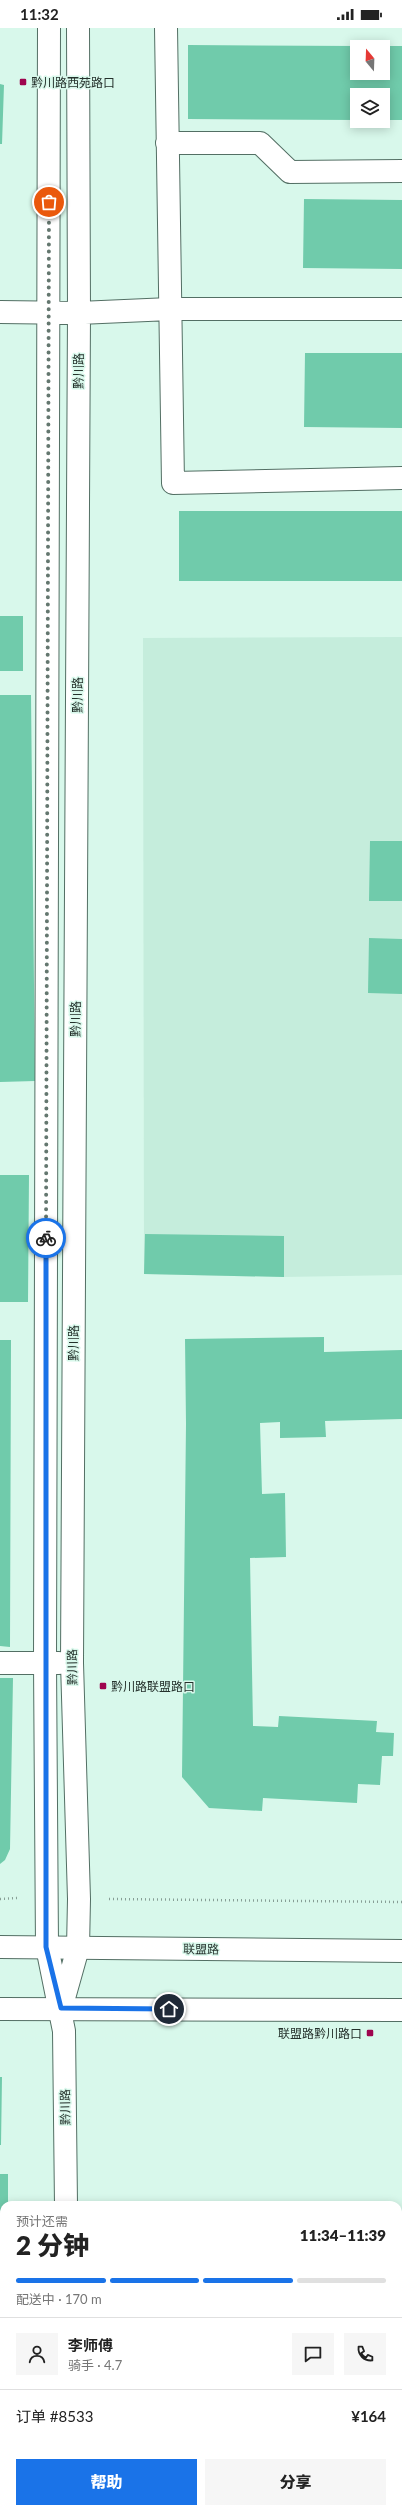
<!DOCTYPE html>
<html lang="zh">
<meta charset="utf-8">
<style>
body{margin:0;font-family:Lato,"Noto Sans SC",sans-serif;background:#f6f6f6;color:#222;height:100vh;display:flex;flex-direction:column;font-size:15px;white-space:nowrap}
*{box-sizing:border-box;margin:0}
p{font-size:13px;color:#767676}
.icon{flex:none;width:22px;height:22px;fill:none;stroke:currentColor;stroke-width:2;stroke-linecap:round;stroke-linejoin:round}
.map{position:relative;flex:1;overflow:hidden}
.sheet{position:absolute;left:0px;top:2173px;width:402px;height:312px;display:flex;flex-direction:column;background:#fff;border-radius:12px 12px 0 0;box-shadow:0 2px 10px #0003}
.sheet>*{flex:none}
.needle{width:26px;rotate:341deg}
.fabs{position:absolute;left:350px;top:12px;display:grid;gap:8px}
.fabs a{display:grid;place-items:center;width:40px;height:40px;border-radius:0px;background:#fff;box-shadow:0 2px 10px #0003;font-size:20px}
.pin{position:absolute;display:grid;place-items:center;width:34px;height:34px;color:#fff;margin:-17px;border:2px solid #fff;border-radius:50%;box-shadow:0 1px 4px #0007}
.courier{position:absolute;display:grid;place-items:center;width:40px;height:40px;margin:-20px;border:3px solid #1a73e8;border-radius:50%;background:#fff;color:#222;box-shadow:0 1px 5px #0007}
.summary em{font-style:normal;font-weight:800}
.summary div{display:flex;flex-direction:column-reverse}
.summary{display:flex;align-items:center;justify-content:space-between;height:68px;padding:0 16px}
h1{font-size:26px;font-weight:800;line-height:30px}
.bar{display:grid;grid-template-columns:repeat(4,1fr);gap:6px 4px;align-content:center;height:48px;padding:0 16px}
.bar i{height:5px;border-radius:3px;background:#e0e0e0}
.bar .selected{background:#1a73e8}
.bar p{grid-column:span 4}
.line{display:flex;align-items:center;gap:10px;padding:0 16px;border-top:1px solid #e0e0e0}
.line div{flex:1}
.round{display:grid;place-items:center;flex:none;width:42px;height:42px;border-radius:0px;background:#f6f6f6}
.action{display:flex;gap:8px;margin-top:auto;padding:8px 16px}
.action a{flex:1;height:46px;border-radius:0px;background:#1a73e8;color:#fff;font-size:16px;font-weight:800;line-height:46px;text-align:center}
.action a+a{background:#f6f6f6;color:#222}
.status{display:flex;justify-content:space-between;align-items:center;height:28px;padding:0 20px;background:#fff;direction:ltr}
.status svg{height:11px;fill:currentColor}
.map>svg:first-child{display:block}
</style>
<div class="status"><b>11:32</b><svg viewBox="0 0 49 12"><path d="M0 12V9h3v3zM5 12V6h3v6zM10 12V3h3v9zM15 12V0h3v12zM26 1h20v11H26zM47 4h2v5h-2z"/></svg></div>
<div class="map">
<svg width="402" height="2485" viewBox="0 0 402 2485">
<rect width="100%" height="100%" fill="#d8f8eb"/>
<path fill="#c5eddc" d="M402,609V1247L284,1249L144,1246L143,610Z"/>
<path fill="#70cbab" d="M188,17L357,18V45H383V18H402V92H383V67H357V92L188,91Z
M0,56L4,57L2,116H0Z
M304,171L402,172V241L303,240Z
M305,325H402V400L304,399Z
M179,483H402V553H179Z
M0,588H23V643H0Z
M0,667H31L35,1053L0,1054Z
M370,813H402V873H369Z
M369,910L402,911V966L368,965Z
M0,1147H29L28,1274H0Z
M145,1206L284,1208V1249L144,1246Z
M324,1309V1324L402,1322V1391L325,1393L326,1409L280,1410V1394L260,1395L262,1466L285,1465L286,1529L250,1530L253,1698L278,1699L279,1688L377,1693L376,1704L394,1705L393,1728H382L380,1757L358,1756L357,1775L263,1770L262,1783L209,1780L182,1749L186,1396L185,1311Z
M0,1312H11L10,1619L0,1618Z
M0,1650H13L10,1821L5,1832L0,1836Z
M0,2049H2L1,2117H0Z
M0,2146H8V2177H4V2463H0Z
M398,2332H402V2485H181V2481H398Z"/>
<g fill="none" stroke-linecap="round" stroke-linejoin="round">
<defs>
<path id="minor" d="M49,0L45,1635L47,1919L64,2003L66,2177
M166,0L173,455L402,450
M167,115H260L290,144L402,143
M0,284L79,285L170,281H402
M0,1635H59
M62,1977L78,1920L79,1871L72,1635L79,285L78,0
M68,2481V2485"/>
<path id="major" d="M0,1919L402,1923
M0,1981L402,1982"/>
</defs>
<use href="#minor" stroke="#536f64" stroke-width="24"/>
<use href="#major" stroke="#536f64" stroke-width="24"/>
<path stroke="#879e95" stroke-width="2.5" stroke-dasharray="1 3" stroke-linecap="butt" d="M0,1871L18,1870
M109,1871L402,1874"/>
<use href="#minor" stroke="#fff" stroke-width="22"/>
<use href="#major" stroke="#fff" stroke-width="22"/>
</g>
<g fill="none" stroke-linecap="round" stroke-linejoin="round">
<path stroke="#64776f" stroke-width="4" stroke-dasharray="0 7.2" d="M46,1210L49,174"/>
<path stroke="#1a73e8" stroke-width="5" d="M46,1210V1919L61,1980L169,1981"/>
</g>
<g fill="#9e054e" stroke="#d8f8eb" stroke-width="1.5">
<rect x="19" y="50" width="8" height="8" rx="2"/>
<rect x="99" y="1654" width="8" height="8" rx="2"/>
<rect x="366" y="2001" width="8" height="8" rx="2"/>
</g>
<g text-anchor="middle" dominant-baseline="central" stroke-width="3" stroke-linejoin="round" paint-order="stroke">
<g font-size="12" fill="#25312c" stroke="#d8f8eb" text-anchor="start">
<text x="31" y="54">黔川路西苑路口</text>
<text x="111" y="1658">黔川路联盟路口</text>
<text x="362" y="2005" text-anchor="end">联盟路黔川路口</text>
</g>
<g font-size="12" fill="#25312c" stroke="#d8f8eb">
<text transform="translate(78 343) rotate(-90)">黔川路</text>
<text transform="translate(77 667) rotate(-90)">黔川路</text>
<text transform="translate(75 991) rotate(-90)">黔川路</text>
<text transform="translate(73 1315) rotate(-90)">黔川路</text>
<text transform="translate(72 1639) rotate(-91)">黔川路</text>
<text transform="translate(201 1921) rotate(1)">联盟路</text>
<text transform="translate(65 2079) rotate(-91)">黔川路</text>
</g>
</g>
</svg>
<div class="fabs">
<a><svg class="needle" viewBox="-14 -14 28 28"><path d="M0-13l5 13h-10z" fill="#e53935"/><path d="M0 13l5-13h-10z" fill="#767676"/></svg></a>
<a><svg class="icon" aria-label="layers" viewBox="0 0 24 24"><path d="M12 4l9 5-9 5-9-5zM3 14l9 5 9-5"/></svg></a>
</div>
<div class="pin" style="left:49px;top:174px;background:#ea580c"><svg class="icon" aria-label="bag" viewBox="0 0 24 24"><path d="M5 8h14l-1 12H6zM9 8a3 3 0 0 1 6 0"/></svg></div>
<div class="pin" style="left:169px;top:1981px;background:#1f2937"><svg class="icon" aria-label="home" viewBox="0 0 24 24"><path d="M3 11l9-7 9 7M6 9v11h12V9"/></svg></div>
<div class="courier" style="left:46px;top:1210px"><svg class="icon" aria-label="bike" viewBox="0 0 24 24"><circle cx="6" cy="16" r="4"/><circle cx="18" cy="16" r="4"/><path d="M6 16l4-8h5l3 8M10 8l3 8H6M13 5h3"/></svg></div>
<section class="sheet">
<div class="summary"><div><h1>2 分钟</h1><p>预计还需</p></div><em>11:34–11:39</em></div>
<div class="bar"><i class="selected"></i><i class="selected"></i><i class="selected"></i><i></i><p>配送中 · 170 m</p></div>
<div class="line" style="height:72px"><a class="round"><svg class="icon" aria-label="person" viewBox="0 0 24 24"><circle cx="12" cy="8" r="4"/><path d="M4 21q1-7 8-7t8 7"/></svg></a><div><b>李师傅</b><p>骑手 · 4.7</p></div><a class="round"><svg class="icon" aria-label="chat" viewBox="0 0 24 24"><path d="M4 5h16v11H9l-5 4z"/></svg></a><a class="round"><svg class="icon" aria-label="phone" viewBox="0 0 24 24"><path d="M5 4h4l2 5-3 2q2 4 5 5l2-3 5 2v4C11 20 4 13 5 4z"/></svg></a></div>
<div class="line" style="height:52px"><div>订单 #8533</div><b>¥164</b></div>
<div class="action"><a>帮助</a><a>分享</a></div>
</section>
</div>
